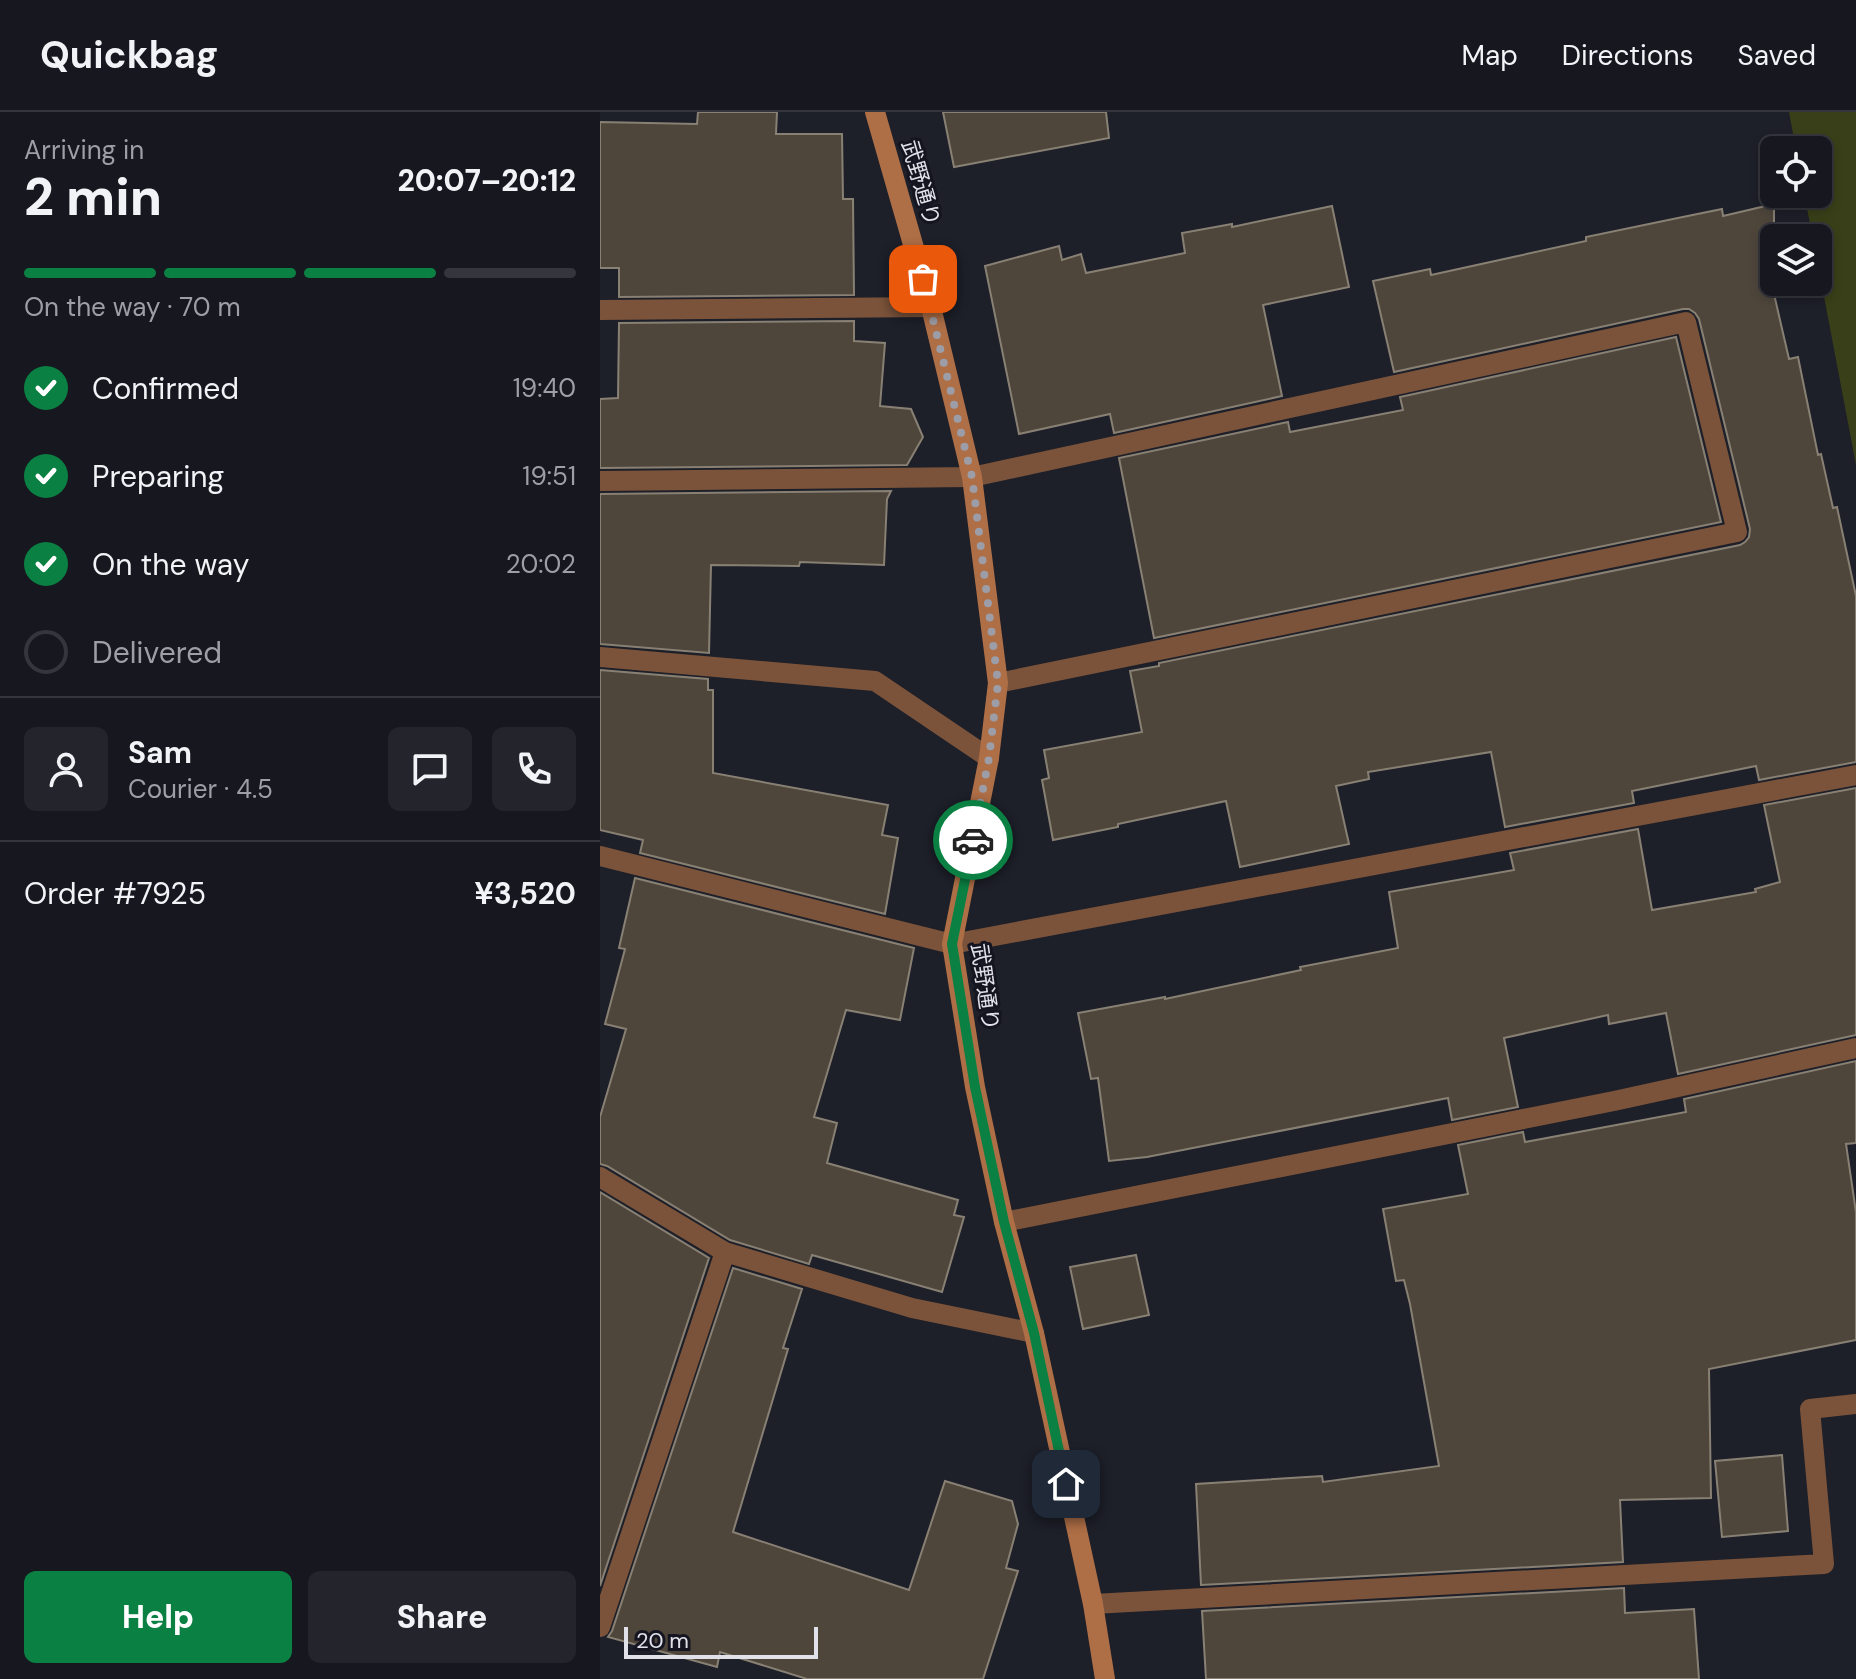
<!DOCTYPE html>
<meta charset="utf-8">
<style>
body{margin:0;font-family:"DM Sans","Noto Sans JP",sans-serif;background:#23242c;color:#f1f3f6;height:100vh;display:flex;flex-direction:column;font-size:30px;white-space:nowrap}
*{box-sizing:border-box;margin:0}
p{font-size:26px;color:#9e9fa4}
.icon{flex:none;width:44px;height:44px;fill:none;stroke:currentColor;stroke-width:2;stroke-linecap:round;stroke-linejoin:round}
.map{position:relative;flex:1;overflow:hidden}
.side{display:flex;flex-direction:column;background:#16171f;width:600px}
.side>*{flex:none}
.fabs{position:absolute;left:1160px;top:24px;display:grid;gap:16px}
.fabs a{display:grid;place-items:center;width:72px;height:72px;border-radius:12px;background:#16171f;box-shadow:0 4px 12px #0003,0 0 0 2px #35363d;font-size:40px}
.scale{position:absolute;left:24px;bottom:20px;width:194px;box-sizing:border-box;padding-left:8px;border:4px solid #e0e1e9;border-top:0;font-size:22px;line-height:28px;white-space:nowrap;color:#e0e1e9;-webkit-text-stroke:6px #141520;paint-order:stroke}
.pin{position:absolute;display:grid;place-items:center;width:68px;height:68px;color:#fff;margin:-34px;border-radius:16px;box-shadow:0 4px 12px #0006}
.courier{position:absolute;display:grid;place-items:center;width:80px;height:80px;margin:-40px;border:6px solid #0b8043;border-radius:50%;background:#fff;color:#222;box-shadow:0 2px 10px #0007}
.headline em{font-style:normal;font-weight:800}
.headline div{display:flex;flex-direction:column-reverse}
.headline{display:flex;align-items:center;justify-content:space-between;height:136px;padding:0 24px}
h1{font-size:52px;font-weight:800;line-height:60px}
.bar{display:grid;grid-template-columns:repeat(4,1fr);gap:12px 8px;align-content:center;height:96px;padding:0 24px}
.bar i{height:10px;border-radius:6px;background:#35363d}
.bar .active{background:#0b8043}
.bar p{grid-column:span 4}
.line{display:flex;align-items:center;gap:20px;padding:0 24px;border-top:2px solid #35363d}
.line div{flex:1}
.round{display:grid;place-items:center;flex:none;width:84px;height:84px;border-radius:12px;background:#23242c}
ol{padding:0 24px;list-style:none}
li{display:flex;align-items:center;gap:24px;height:88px}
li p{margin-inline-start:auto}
li .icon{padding:8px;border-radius:50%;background:#0b8043;color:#fff;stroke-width:4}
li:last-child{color:#9e9fa4}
li i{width:44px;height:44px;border:4px solid #35363d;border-radius:50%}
.primary-button{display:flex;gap:16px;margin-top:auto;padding:16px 24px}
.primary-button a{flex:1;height:92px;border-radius:12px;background:#0b8043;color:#fff;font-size:32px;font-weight:800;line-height:92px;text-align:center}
.primary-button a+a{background:#23242c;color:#f1f3f6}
header{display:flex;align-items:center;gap:48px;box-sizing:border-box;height:112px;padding:0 40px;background:#16171f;border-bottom:2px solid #35363d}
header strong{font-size:38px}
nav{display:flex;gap:44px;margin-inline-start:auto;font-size:28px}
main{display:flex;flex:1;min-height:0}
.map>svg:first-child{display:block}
</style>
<header>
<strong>Quickbag</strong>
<nav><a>Map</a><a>Directions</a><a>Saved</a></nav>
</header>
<main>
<section class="side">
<div class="headline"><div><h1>2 min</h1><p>Arriving in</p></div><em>20:07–20:12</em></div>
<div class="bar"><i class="active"></i><i class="active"></i><i class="active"></i><i></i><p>On the way · 70 m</p></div>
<ol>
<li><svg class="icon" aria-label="check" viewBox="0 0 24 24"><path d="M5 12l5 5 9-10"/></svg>Confirmed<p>19:40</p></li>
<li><svg class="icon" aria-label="check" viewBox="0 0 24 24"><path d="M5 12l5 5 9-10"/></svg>Preparing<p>19:51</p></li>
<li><svg class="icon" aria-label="check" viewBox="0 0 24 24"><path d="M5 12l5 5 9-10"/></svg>On the way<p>20:02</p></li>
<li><i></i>Delivered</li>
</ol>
<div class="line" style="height:144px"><a class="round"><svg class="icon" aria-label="person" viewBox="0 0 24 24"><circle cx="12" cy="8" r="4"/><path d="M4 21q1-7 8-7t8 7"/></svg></a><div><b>Sam</b><p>Courier · 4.5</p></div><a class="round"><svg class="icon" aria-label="chat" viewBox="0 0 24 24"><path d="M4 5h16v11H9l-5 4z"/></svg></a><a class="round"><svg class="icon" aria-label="phone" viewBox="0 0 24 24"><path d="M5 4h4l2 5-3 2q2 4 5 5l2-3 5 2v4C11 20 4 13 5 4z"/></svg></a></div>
<div class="line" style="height:104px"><div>Order #7925</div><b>¥3,520</b></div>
<div class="primary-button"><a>Help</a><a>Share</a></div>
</section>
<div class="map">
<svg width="1256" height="1567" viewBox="0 0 1256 1567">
<rect width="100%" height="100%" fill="#1d1f29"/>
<path fill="#393f18" d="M1189,0H1256V353L1218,153V126H1213L1204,82H1218V38H1196Z"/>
<path fill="#4e463b" stroke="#898074" stroke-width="2" d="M98,0H177L176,22H242L243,87H253L254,183L19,185V156H0V10L97,12Z
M343,0H506L509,26L354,55Z
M1174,92V182L1189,247L1198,245L1218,343L1221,342L1233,396L1237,395L1256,484V650L1159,668L1156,654L1032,679L1034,691L905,715L891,640L768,660L769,667L736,674L749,732L640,755L626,689L518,712V715L453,728L442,668L449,666L444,638L542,620L530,559L559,554V551L1140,433L1145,430L1149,425L1150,417L1099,207L1095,201L1089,197H1083L794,260L773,169L830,157L831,163L986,129V125L1073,107L1122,97L1123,104Z
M732,94L749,175L663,193L682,284L514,321L510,302L419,322L385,154L459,134L462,148L481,142L486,161L585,141L582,121L632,112V115Z
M254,209V229L285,231L280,294L311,297L323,325L307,353L0,356V287L18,286L19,211Z
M1076,225L1121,410L554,526L519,346L688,310L690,320L803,298L800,285Z
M291,379L287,387L284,453L200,450L199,454L111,453L109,541L0,532V382Z
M0,558L108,567V578H113V661L288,693L282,723L298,726L285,802L40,741L43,728L0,718Z
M1256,676V923L1078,962L1066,901L1009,912L1008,903L904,926L918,995L852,1008L848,986L547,1045L509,1049L498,966L491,967L478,901L565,885V887L701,858L700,855L798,836L789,780L914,758L910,741L1038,717L1052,798L1156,780L1155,777L1180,770L1164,693Z
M35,766L314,836L300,908L246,898L214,1005L237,1011L227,1051L358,1088L354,1103L364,1105L342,1180L212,1143L209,1152L130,1128L7,1054L0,1052V1005L26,917L5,912L25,837L19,836Z
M1256,949V1031L1246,1032L1256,1100V1228L1109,1257L1111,1386L1020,1388L1023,1450L601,1473L596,1372L722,1364L723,1370L839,1354L810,1192L804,1168L796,1169L783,1097L868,1082L858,1033L923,1020L925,1030L1086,1000L1084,987Z
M0,1080L109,1146L0,1474Z
M536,1143L549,1203L483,1217L470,1155Z
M133,1156L202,1177L183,1236L188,1237L133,1420L309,1478L345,1369L412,1389L418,1412L406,1456L418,1459L383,1567H207L120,1540L117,1555L8,1525L12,1519Z
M1182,1343L1188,1419L1122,1425L1115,1349Z
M1024,1476L1025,1501L1094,1497L1099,1567H606L602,1499Z"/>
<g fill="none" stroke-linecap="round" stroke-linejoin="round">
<path stroke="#7b533a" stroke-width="20" d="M0,198L331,195
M0,744L352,832"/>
<path stroke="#7b533a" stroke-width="20" d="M0,369L372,365L1086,210L1137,420L398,571
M0,545L275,569L389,646
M352,832L1256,663
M0,1065L125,1140L312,1196L434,1221
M404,1110L1014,989L1256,936
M493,1492L1224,1452L1210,1297L1256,1292
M0,1515L125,1140"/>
<path stroke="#ae6e46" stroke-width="20" d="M275,0L331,195L372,365L398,571L389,646L352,832L375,975L404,1110L434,1221L493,1492L505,1567"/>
</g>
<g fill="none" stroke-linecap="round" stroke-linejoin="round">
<path stroke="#9c9da6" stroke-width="8" stroke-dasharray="0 14.4" d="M323,167L372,365L398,571L389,646L373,728"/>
<path stroke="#0b8043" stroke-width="10" d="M373,728L352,832L375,975L404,1110L434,1221L466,1372"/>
</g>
<g text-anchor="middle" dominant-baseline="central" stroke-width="6" stroke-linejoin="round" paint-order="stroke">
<g font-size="22" fill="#e0e1e9" stroke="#141520">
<text transform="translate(321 71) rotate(74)">武野通り</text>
<text transform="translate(385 875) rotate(82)">武野通り</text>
</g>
</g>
</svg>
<div class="fabs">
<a><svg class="icon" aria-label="locate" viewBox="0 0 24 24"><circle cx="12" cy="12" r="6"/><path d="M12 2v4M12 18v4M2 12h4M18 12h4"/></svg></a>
<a><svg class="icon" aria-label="layers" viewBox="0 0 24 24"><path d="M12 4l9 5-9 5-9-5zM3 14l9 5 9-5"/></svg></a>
</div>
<div class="scale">20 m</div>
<div class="pin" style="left:323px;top:167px;background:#ea580c"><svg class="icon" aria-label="bag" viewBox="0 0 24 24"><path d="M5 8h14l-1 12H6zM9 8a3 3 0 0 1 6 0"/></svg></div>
<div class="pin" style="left:466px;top:1372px;background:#1f2937"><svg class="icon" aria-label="home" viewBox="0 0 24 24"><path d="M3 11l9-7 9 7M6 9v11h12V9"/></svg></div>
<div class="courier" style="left:373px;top:728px"><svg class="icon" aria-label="car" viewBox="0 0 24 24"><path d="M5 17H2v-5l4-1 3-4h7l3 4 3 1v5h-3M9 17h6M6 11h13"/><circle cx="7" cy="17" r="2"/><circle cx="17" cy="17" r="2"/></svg></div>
</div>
</main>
